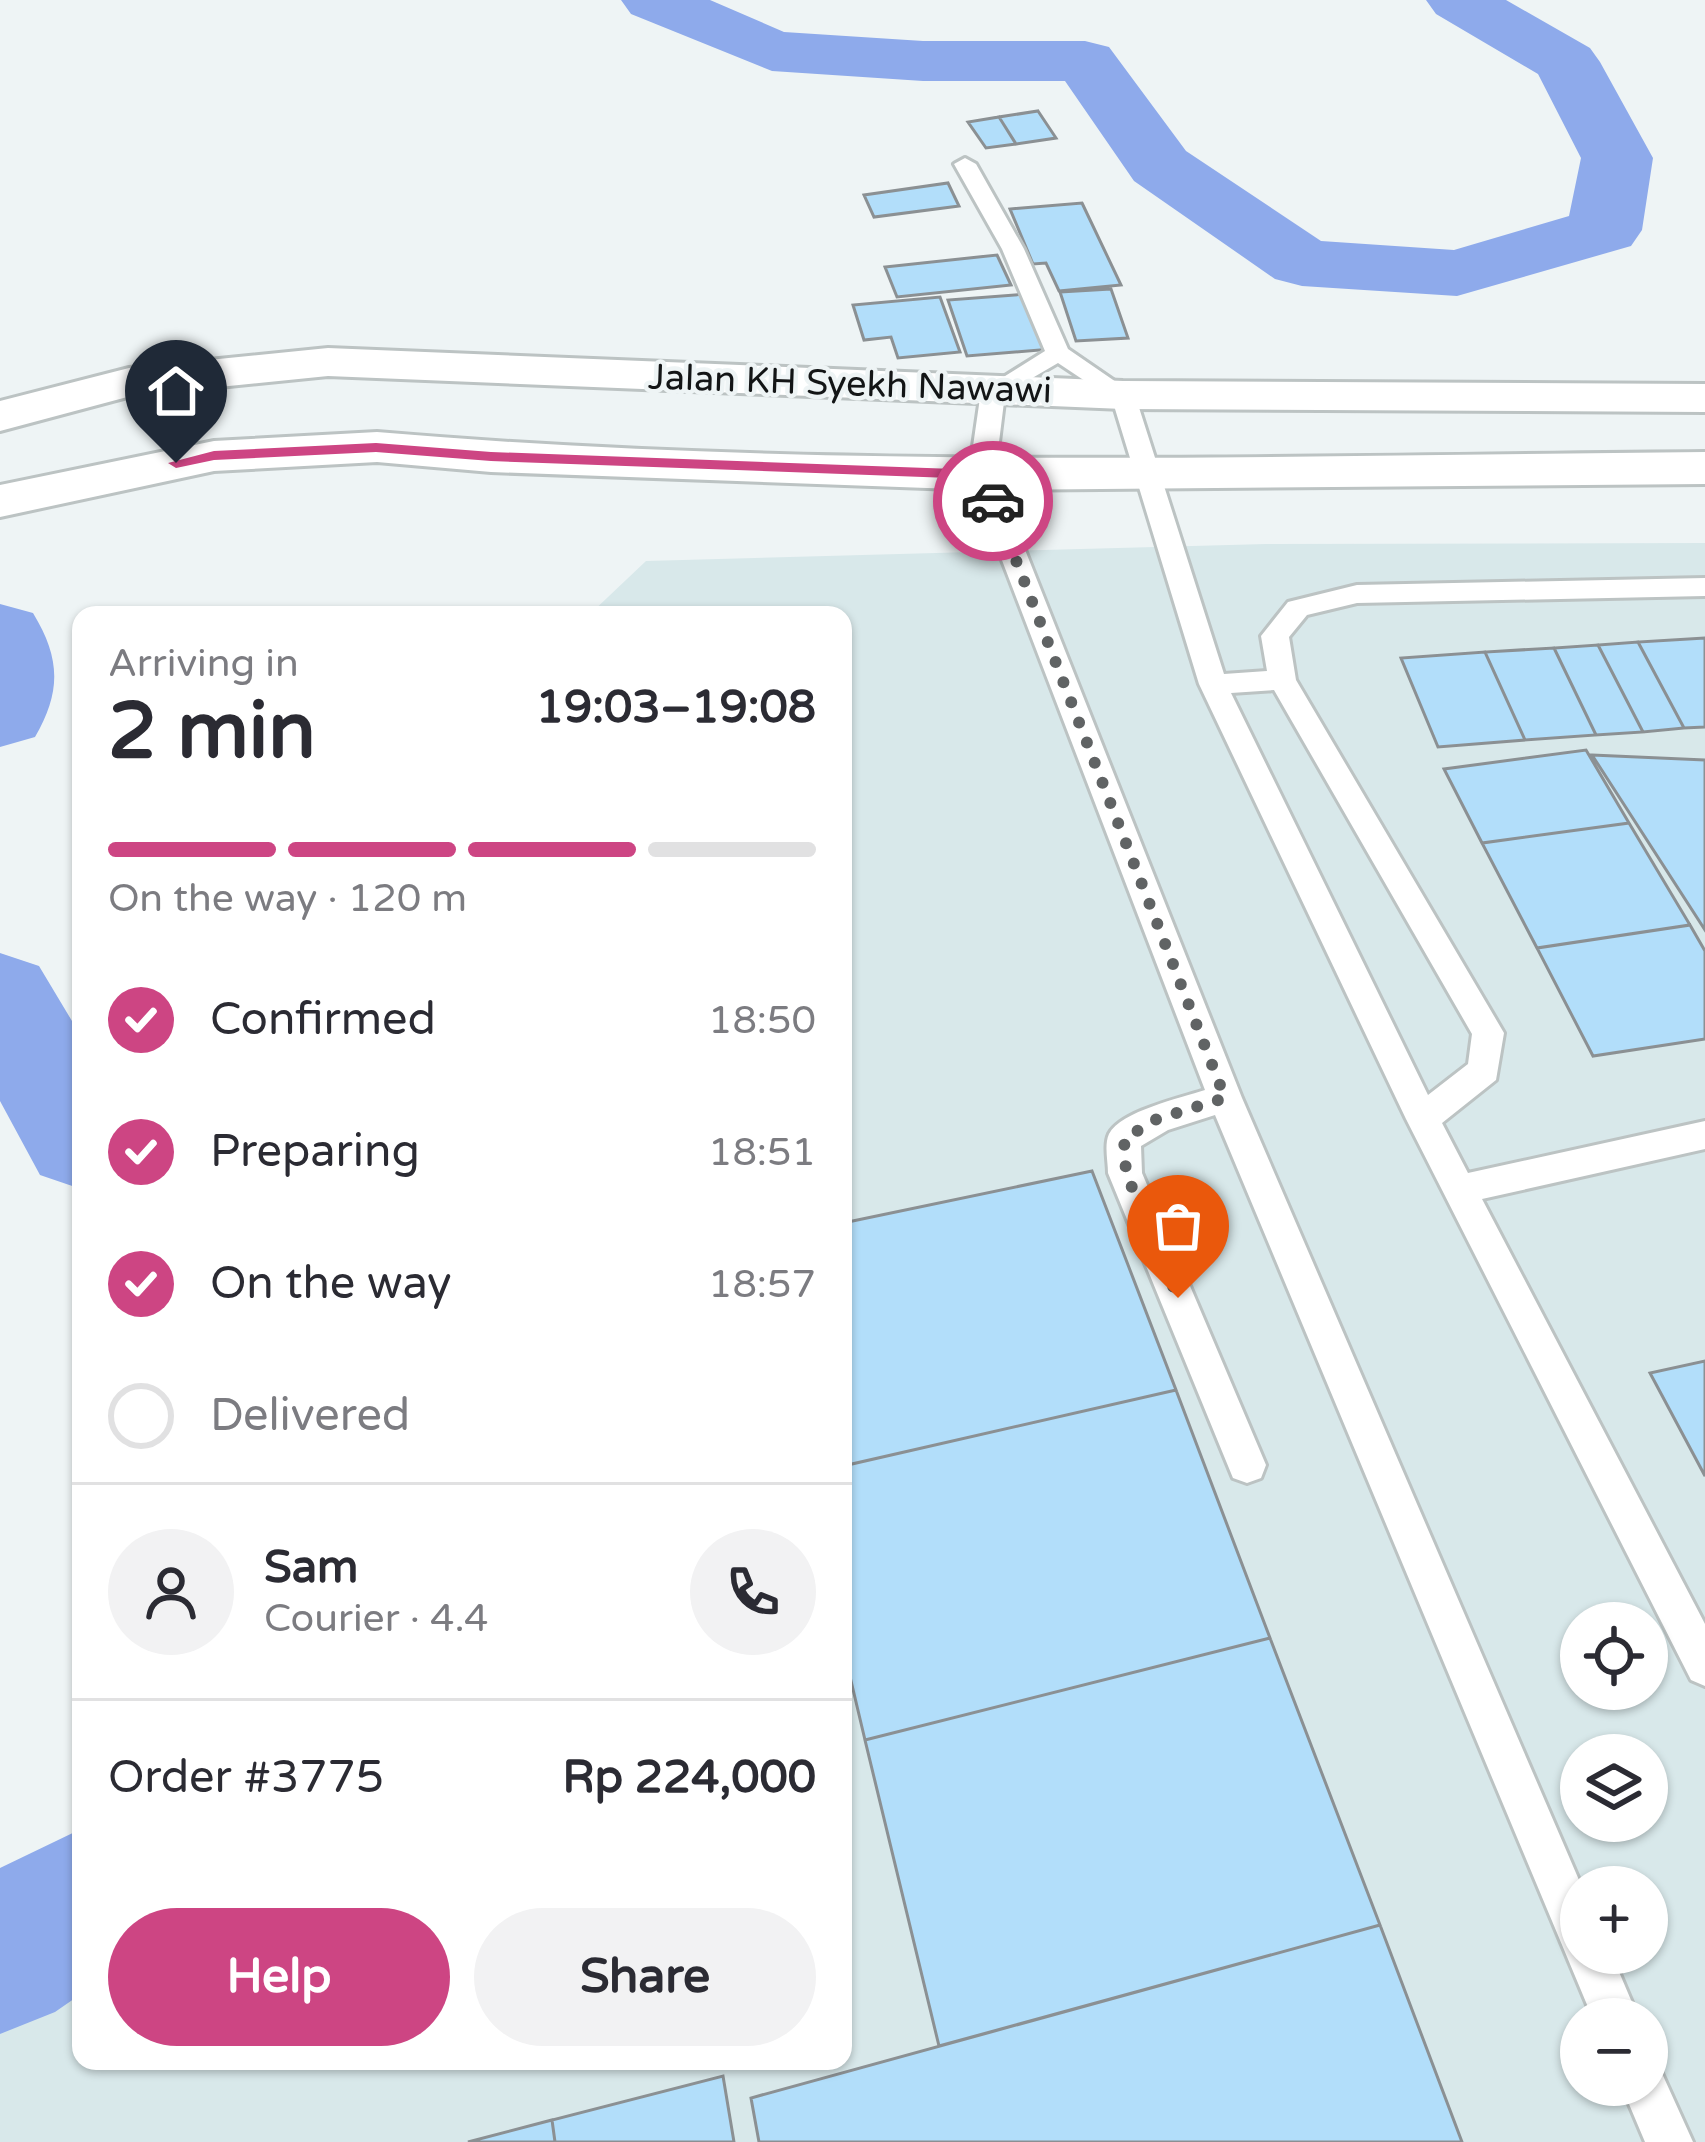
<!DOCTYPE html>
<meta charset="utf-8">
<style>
body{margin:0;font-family:"Varela Round",sans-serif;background:#f2f2f3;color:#2b2b33;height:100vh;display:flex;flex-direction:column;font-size:45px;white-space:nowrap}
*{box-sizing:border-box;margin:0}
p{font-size:39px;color:#7c7c81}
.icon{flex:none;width:66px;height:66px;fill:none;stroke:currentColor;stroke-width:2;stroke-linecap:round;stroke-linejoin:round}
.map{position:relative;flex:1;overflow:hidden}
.side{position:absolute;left:72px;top:606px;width:780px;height:1464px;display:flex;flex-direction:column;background:#fff;border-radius:24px;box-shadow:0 3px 9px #0004}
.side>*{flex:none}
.controls{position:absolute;left:1560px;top:1602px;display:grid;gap:24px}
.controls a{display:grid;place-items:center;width:108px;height:108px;border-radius:50%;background:#fff;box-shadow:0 3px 9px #0004;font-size:60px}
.pin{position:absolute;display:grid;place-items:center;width:102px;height:102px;color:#fff;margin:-123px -51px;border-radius:50% 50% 50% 0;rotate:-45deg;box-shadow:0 0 12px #0007}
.pin .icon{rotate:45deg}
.courier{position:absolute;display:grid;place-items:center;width:120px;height:120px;margin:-60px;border:9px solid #cd4583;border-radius:50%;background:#fff;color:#222;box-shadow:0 3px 15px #0007}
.overview em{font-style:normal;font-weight:800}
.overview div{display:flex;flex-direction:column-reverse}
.overview{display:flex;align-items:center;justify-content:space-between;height:204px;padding:0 36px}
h1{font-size:78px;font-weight:800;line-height:90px}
.bar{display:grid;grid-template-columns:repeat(4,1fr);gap:18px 12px;align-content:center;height:144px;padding:0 36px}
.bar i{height:15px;border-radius:9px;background:#e1e1e2}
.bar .selected{background:#cd4583}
.bar p{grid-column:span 4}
.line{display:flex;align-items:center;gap:30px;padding:0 36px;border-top:3px solid #e1e1e2}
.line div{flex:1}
.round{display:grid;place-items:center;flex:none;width:126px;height:126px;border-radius:63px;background:#f2f2f3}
ol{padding:0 36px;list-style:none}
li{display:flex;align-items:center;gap:36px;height:132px}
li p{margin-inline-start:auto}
li .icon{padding:12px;border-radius:50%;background:#cd4583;color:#fff;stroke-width:4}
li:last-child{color:#7c7c81}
li i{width:66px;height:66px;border:6px solid #e1e1e2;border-radius:50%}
.cta{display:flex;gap:24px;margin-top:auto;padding:24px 36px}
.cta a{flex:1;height:138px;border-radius:72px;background:#cd4583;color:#fff;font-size:48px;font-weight:800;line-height:138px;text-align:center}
.cta a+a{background:#f2f2f3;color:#2b2b33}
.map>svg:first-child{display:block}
</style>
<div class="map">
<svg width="1705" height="2142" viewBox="0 0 1705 2142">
<rect width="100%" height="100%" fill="#eef4f5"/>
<path fill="#d8e8ea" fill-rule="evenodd" d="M1705,543V2142H0V1942L81,1913V2061H843V615H589L646,561L1266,544ZM1581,1623H1647V1689H1581ZM1581,1755H1647V1821H1581ZM1581,1887H1647V1953H1581ZM1581,2019H1647V2085H1581Z"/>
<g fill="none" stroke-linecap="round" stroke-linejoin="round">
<path fill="#8eaaeb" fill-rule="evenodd" d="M621,0H710L784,32L923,41H1085L1109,47L1186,151L1321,241L1454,250L1569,216L1581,158L1538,74L1436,14L1426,0H1506L1590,48L1600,62L1653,158L1642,230L1631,246L1457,296L1302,286L1275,279L1134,181L1065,81H923L772,71L631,14Z
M0,604L33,613C61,659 61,692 35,737L0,747Z
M0,953L39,966L81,1036V1189L40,1175L0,1101Z
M81,1829V1994L55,2012L0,2034V1868Z"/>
</g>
<path fill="#b2defa" stroke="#8b9093" stroke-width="3" d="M1038,111L1056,138L1016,144L999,117Z
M999,117L1016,144L986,148L968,122Z
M948,183L959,206L874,217L864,195Z
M1082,203L1121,285L1059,291L1046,263L1033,264L1010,209Z
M997,255L1011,285L897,297L885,267Z
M1111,289L1128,338L1076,341L1060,292Z
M1027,294L1052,349L967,356L948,300Z
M940,297L960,352L898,358L891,337L864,340L853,305Z
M1705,638V727L1684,728L1638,642Z
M1638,642L1684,728L1643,732L1598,645Z
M1598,645L1643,732L1596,735L1554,648Z
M1554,648L1596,735L1525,740L1485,652Z
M1485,652L1525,740L1438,747L1401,658Z
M1586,750L1629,823L1482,843L1444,769Z
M1592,755L1705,760V930Z
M1629,823L1690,925L1537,948L1482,843Z
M1690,925L1705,951V1039L1593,1056L1537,948Z
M1092,1171L1176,1390L843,1466V1223Z
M1705,1361V1476L1650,1373Z
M1176,1390L1270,1638L865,1740L843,1647V1466Z
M1270,1638L1380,1925L939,2046L865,1740Z
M1380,1925L1462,2142H759L751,2098Z
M723,2076L734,2142H555L552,2120Z
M552,2120L555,2142H468Z"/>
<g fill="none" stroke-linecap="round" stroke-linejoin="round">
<defs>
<path id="service" d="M965,158L976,164L1024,249L1068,349L1135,395L1224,674L1267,671L1261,636L1288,602L1357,585L1705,578V596L1357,603L1307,615L1289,637L1296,680L1504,1033L1496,1080L1442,1123L1468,1173L1705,1121V1149L1482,1199L1705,1624V1686L1691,1680L1406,1119L1199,684L1112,399L1058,363L1005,394L995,474L1242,1098L1582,1887L1581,1953H1611L1639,2019H1593L1215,1115L1168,1130L1141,1146L1142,1173L1266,1465L1261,1478L1247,1483L1233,1478L1108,1173C1108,1161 1104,1145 1109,1134C1121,1111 1181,1098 1205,1090L969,474L981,391L1045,351L1002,249L954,164ZM1274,690L1472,1034L1468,1064L1428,1095L1231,693Z
M1647,2063L1660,2069L1693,2142H1645L1621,2085H1647Z"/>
<path id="secondary" d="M328,348L1123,381L1705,384V412L1123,409L328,376L131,396L0,431V401L129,368Z
M377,432C818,470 1263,456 1705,452V484L982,490L491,472L377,462L214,471L0,517V485L214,441Z"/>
</defs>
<use href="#service" stroke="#bcc3c3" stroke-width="6"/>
<use href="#secondary" stroke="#bcc3c3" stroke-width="6"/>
<use href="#service" fill="#fff" fill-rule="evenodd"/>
<use href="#secondary" fill="#fff" fill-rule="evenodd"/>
</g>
<path fill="#cd4583" d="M376,443L491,452L982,470L990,474L1000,501L987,504L977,479L491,461L376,452L214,460L176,468L168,463L214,451Z"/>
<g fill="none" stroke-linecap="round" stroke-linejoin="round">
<path stroke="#606364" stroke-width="12" stroke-dasharray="0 21.6" d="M993,501L1225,1098L1157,1119L1124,1139L1126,1173L1178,1298"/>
</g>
<g text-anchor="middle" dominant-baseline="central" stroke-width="9" stroke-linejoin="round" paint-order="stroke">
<g font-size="36" fill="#131516" stroke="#eef4f5">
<text transform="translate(850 384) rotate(2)">Jalan KH Syekh Nawawi</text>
</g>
</g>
</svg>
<div class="controls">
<a><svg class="icon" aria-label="locate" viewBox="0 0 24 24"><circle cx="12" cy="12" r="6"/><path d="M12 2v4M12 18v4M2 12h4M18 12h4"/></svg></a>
<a><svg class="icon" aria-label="layers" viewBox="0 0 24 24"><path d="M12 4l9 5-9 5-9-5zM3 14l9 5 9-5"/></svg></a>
<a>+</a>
<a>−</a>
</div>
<div class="pin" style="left:1178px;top:1298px;background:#ea580c"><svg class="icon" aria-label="bag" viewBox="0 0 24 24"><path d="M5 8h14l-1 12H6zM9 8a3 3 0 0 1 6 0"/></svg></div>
<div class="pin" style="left:176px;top:463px;background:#1f2937"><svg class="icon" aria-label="home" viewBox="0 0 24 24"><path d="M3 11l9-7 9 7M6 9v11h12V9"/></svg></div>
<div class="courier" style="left:993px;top:501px"><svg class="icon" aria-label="car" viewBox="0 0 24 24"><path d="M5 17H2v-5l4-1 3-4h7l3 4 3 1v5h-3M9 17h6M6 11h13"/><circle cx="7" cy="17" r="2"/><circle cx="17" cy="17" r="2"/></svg></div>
<section class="side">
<div class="overview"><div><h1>2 min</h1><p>Arriving in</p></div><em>19:03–19:08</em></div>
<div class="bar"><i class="selected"></i><i class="selected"></i><i class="selected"></i><i></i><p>On the way · 120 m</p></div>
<ol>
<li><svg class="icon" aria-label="check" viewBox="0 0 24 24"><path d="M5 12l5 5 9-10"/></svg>Confirmed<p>18:50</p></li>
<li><svg class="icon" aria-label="check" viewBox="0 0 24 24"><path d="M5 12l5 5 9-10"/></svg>Preparing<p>18:51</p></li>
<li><svg class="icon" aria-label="check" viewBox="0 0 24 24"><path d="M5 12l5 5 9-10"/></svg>On the way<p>18:57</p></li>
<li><i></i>Delivered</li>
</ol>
<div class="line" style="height:216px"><a class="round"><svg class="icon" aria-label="person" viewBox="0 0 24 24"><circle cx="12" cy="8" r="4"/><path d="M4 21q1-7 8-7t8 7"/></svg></a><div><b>Sam</b><p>Courier · 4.4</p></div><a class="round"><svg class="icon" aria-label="phone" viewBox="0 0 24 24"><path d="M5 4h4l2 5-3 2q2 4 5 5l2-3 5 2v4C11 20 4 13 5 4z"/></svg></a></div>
<div class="line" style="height:156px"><div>Order #3775</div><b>Rp 224,000</b></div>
<div class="cta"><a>Help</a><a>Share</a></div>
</section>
</div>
